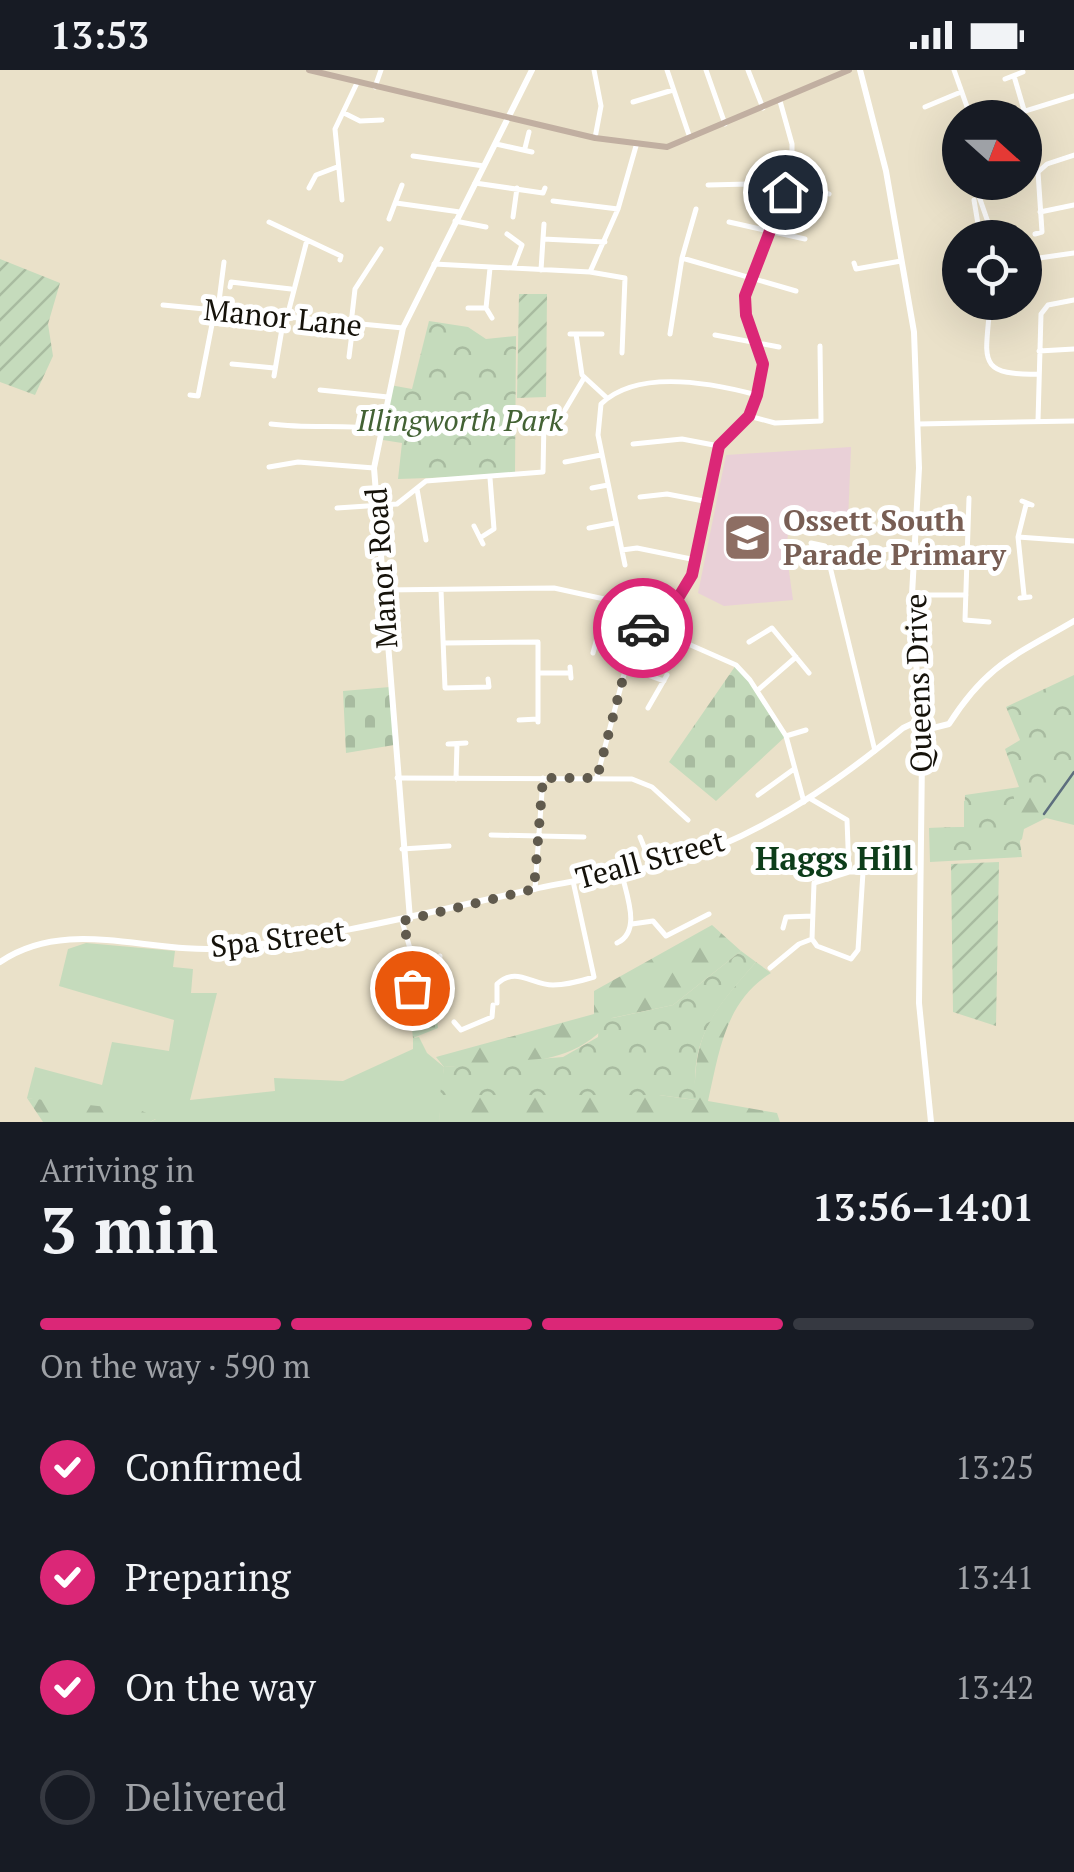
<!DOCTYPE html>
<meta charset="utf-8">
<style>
body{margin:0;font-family:"PT Serif",serif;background:#20242c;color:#f1f3f6;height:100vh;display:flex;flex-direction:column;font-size:38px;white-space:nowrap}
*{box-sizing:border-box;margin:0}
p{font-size:32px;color:#9ea1a6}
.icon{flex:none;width:55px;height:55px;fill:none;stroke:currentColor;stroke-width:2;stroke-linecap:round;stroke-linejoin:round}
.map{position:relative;height:1052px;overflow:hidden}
.side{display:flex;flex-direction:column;background:#171b24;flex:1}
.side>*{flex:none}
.needle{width:65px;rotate:111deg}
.controls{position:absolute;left:942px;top:30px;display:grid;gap:20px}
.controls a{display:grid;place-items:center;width:100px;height:100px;border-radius:50%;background:#171b24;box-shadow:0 10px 40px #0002;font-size:50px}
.pin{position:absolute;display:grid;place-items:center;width:85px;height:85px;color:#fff;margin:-42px;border:5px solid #fff;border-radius:50%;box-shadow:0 2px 10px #0007}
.courier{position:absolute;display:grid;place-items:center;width:100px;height:100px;margin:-50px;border:8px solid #db2777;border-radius:50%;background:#fff;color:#222;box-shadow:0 2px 12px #0007}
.overview em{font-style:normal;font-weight:700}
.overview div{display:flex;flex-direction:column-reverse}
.overview{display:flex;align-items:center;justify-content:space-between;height:170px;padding:0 40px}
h1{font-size:65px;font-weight:700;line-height:75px}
.bar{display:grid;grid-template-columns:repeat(4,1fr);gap:15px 10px;align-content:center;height:120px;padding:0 40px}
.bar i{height:12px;border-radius:8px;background:#363941}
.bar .selected{background:#db2777}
.bar p{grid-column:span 4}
ol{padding:0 40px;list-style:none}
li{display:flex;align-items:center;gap:30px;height:110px}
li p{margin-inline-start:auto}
li .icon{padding:10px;border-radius:50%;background:#db2777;color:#fff;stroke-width:4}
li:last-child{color:#9ea1a6}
li i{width:55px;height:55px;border:5px solid #363941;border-radius:50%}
.status{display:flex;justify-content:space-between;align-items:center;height:70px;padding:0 50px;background:#171b24;direction:ltr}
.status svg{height:28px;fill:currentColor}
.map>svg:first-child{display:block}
</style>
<div class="status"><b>13:53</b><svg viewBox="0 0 49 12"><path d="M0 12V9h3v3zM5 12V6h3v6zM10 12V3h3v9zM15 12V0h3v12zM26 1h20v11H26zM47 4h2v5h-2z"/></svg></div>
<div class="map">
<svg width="1074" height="1052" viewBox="0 0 1074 1052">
<defs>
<pattern id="forest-firs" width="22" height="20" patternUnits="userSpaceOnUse" patternTransform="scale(2.5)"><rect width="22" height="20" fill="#c5dbbc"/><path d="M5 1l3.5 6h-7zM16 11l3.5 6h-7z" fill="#a8bba0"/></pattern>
<pattern id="cemetery-stones" width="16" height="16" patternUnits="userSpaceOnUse" patternTransform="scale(2.5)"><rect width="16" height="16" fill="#c5dbbc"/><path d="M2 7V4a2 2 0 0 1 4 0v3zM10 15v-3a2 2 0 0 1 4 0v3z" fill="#a8bba0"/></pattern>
<pattern id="park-crowns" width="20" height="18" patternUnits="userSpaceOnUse" patternTransform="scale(2.5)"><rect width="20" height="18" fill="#c5dbbc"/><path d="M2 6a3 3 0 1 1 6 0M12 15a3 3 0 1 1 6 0" fill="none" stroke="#a8bba0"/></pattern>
<pattern id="garden-furrows" width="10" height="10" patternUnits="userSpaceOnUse" patternTransform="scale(2.5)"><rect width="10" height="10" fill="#c5dbbc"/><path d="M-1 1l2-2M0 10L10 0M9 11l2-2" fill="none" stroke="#a8bba0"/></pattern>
</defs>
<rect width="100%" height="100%" fill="#eae1c9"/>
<path fill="#e9d0d7" d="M851,377L848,452L789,456L786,480L793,530L724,536L698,523L726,385Z"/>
<path fill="#c5dbbc" d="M86,873L175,881L173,897L193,899L191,923H217L190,1030L275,1021L274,1008L343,1011L413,979V968L419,967L427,983L444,997L439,1052H150L156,1049L27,1028L35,997L102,1015L112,972L169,981L174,950L59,916L68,879Z"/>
<path fill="url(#forest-firs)" d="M1074,610V755L1046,748L1024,759L1022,769L1013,777L929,758L964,757V731L1019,718Z
M712,855L741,881L673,935L612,948C574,1001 503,992 444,997L436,987L594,944V921Z
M756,892L771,903C725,931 719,983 708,1031L777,1043L780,1052H439L440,1025H659L695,1030C693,962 713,941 756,892Z
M27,1028L142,1041L157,1048L150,1052H43Z"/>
<path fill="url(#cemetery-stones)" d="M736,595L758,620L786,666L716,731L669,692Z
M390,617L394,675L346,683L343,621Z
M433,920L438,958L413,968L408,923Z"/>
<path fill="url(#park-crowns)" d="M429,251L468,257L486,269L516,266L515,405L398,409L402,373L383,370L390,315L412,319Z
M1074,605V726L1013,721L1022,787L930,792L929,758L964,757L965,725L1019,717L1005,679L1020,670L1006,637Z
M741,881L756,892C717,937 689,967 696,1030L659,1025H440L444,997L563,987L598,967L599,951L673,935Z"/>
<path fill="url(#garden-furrows)" d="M0,189L60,213L48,254L53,286L35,325L0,312Z
M519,224H547L546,327L517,328Z
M999,792L996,956L953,942L951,794Z"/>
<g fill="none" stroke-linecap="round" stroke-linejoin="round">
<path stroke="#5d6e7e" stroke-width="2.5" d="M1044,744L1074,702"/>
<path stroke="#fff" stroke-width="5" d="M594,0L601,36L595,68
M667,0L690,68
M706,0L725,54
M748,0L763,38
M954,0L971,48
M1014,6L1024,40
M1005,9L1023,2
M375,17L381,0
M633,32L673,20
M925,37L961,22
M344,43L360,51L382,50
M1003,48L1074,26
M496,74L532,82
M525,78L529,62
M413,86L484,96
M790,108L829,124
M974,112L990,158
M475,113L543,123L545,118
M708,115L749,114L785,121
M309,118L316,105L337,97
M342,130L335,59L357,13
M974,130L979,160
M553,131L618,139
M396,133L460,142
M1040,142L1074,135
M513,147L517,118
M389,149L402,115
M455,151L486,157
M269,152L341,186L340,190
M729,152L805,169
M507,164L522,175L514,196
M1035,164L1042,162L1038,102L1047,94L1074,85
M543,169L544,154
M682,188L796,221
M1025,190L1074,183
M854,193L856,199L901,191
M434,194L590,202L618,139L636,76
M490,198L486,238L492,248
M541,200L543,169L605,172
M590,202L625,208L622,283
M230,217L231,212L291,219
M990,232C987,287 973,306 1039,304
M163,235L403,258
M468,238H485
M218,239L224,192
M287,247L307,170
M351,254L355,219L381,179
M570,264H602
M576,264L582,305L607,328
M670,264L682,188L696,139
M715,265L779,277
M1039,281L1074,279
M349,287L353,255
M232,294L274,298
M274,306L284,247
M320,320L388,327
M190,325L198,326L215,239
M565,340L584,308
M749,346L775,353L821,351L820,276
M1038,351L1041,244L1048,235L1074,230
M271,354C309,359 342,354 381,359
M918,354L1074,351
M633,374L682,369L719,376
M565,392L601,385
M269,397L298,392L374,398
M592,418L608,415
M417,419L426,470
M640,427L667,424L709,432
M969,428L965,550L989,552
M1022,431L1032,435
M337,438L397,434L426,411L543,402L544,350
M918,455L968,456
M474,456L483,474
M589,458L615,453
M483,466L494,459L490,408
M1018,467L1074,471
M811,473L825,476L875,681
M622,480L637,478L696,490
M829,490L916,474
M625,495L598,365L601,334C638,298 712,313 757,325
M384,520L554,518L627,534L670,566L736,595L750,610L786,666L804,732
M441,520L445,618L489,617L488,609
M912,525H966
M1024,525L1018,467L1026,435
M1020,528L1030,527
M660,558L692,505L719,376L749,346L757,325L763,294L746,245L745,225L780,140L792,94V74L780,31
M749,572L772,558L809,603
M444,573L538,572V652
M593,583L608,527
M570,597L571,608
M626,597L664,611
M538,603H570
M758,620L796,587
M648,638L667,605
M519,650L538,649
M786,666L806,660
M448,674L466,673
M597,707L626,597L648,549
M397,708L632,709L652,717L688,750
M456,709L457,674
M758,725L794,699
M811,729L847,750L849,802
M491,765L584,767
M640,767L651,794
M402,779L449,776
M849,802H863L858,880L851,889L817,876L812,869L814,813Z
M535,819L543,708
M402,851L411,882L412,918
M632,854L653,851L666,866L709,844
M783,858L786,847L813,846
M617,873C643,861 625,822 621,800
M770,898L799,874L812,869
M412,899L438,897L440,886
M497,933V914C516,896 532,915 553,915C567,915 581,911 594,907L573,811
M454,952L461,960L492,947L493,935"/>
<path stroke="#fff" stroke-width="6" d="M860,0L886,101L914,262L919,398L912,525L922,687L919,933L931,1052
M921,661L949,654C987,594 1016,585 1074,551
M410,849L374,398L403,258L532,0
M0,892C69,845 151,886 229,878C333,867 433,841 534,819C594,806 662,800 719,776C787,747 846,705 903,658L920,650"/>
<path stroke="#c1afa1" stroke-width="6" d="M309,0L595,68L667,77L849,0"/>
</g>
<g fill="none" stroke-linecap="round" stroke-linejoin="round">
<path stroke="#605a4d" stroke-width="10" stroke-dasharray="0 18" d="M412,918L411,882L402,851L534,819L543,708H597L626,597L643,558"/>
<path stroke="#db2777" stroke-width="12" d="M643,558L648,549L660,558L692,505L719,376L749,346L757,325L763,294L746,245L745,226L785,122"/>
</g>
<defs>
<symbol id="school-square" viewBox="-11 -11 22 22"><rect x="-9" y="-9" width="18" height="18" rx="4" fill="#8d6e63" stroke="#fff"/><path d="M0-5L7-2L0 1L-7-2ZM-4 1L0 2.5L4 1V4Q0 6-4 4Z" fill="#fff"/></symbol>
</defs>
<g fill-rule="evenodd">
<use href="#school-square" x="720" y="440" width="55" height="55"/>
</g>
<g text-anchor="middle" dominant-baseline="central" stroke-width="10" stroke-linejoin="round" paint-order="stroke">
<g font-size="30" fill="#15120a" stroke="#fff">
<text transform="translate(283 247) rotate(6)">Manor Lane</text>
<text transform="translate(381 498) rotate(-94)">Manor Road</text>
<text transform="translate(918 613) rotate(-92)">Queens Drive</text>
<text transform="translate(650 789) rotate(-15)">Teall Street</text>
<text transform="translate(278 868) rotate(-7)">Spa Street</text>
</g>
<g font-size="30" font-style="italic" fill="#436234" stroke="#fff">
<text x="460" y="350">Illingworth Park</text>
</g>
<g font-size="30" font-weight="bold" fill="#785e54" stroke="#fff" text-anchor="start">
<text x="783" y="450">Ossett South<tspan x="783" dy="34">Parade Primary</tspan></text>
</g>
<g font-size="32" font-weight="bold" fill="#0d3d1a" stroke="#fff">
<text x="834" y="788">Haggs Hill</text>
</g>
</g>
</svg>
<div class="controls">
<a><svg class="needle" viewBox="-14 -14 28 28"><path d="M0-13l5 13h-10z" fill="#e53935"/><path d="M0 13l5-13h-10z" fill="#9ea1a6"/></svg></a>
<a><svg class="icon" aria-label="locate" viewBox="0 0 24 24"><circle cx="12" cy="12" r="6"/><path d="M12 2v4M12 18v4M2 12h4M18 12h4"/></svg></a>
</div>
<div class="pin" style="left:412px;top:918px;background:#ea580c"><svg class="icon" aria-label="bag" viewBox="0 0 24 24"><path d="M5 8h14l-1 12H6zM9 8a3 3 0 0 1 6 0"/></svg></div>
<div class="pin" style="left:785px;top:122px;background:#1f2937"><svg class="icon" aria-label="home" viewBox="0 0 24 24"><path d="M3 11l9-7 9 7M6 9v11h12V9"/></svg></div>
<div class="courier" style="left:643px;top:558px"><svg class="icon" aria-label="car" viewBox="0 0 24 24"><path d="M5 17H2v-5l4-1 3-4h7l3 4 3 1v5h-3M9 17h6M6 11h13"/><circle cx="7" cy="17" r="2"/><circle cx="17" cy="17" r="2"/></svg></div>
</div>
<section class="side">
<div class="overview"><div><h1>3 min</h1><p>Arriving in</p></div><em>13:56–14:01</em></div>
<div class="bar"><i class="selected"></i><i class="selected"></i><i class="selected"></i><i></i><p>On the way · 590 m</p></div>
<ol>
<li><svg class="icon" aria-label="check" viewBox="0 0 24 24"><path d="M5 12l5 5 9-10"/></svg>Confirmed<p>13:25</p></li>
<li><svg class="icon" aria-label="check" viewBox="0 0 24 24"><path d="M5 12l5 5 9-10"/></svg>Preparing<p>13:41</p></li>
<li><svg class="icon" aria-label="check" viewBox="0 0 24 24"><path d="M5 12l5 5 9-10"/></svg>On the way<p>13:42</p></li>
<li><i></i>Delivered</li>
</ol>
</section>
